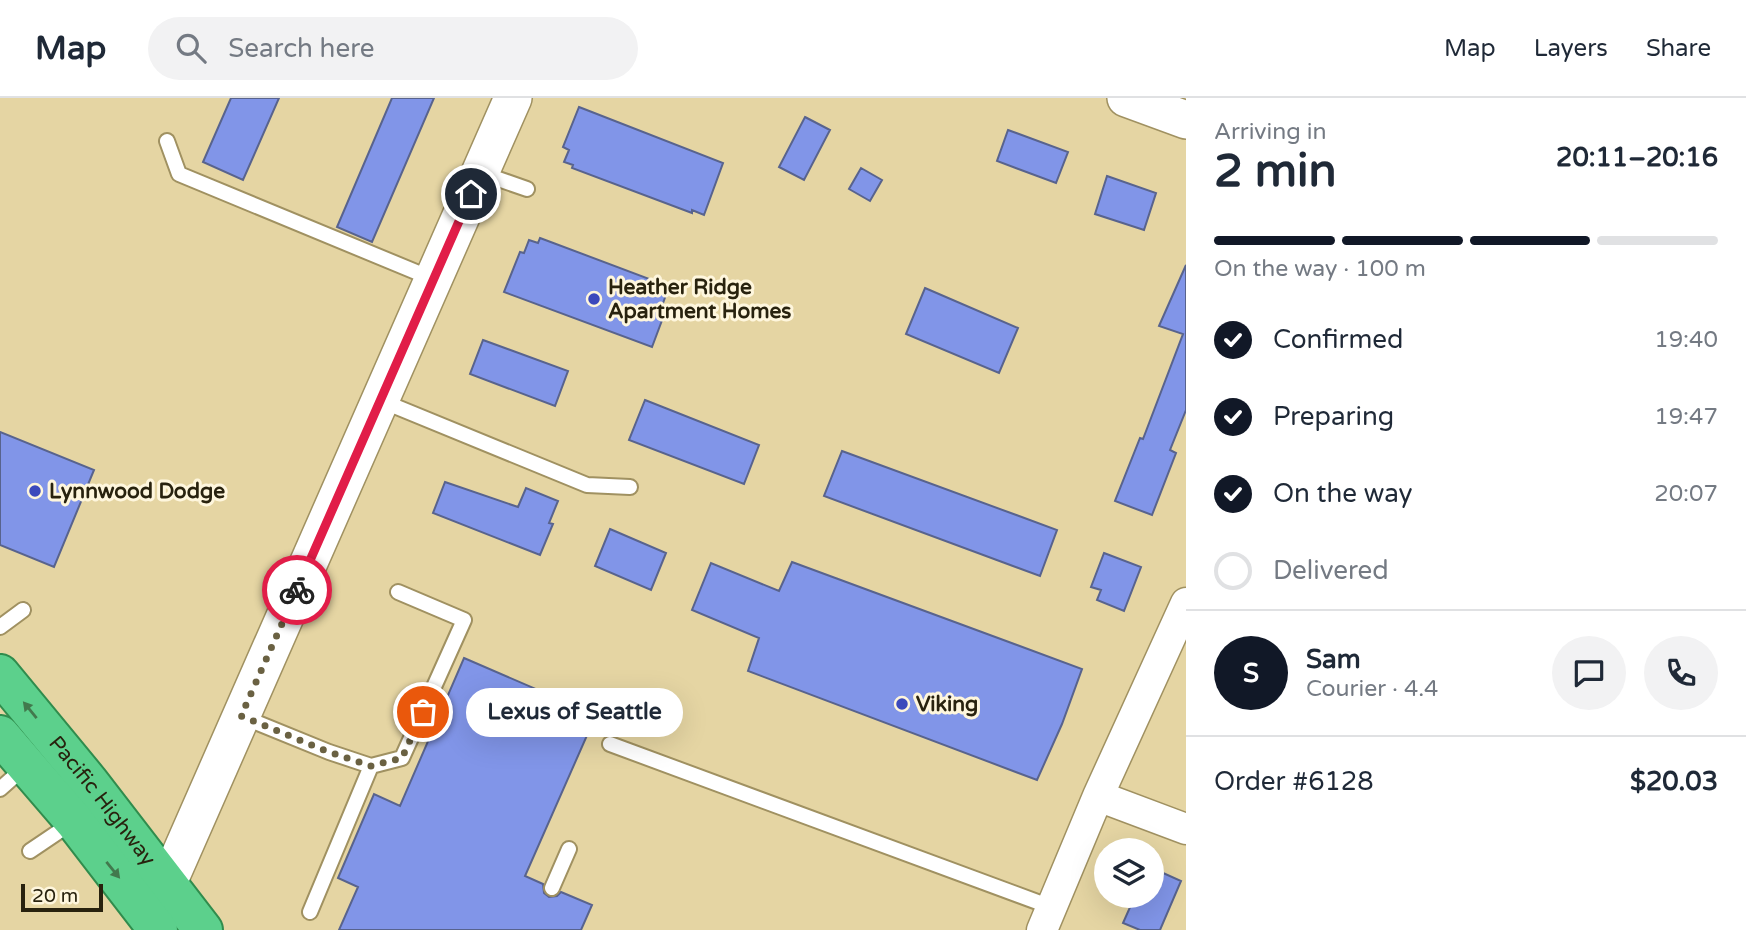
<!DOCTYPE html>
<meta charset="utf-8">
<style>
body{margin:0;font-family:"Varela Round",sans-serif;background:#f2f2f3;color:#1f2937;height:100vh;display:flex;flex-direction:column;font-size:26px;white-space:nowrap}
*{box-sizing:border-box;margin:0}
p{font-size:23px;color:#747a83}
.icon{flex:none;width:38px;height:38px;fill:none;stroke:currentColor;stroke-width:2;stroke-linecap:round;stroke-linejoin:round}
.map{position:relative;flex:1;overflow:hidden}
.side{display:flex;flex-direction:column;background:#fff;width:560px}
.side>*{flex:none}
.controls{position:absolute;left:1094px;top:740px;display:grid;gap:14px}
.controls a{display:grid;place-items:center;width:70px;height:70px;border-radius:50%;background:#fff;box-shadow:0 7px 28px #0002;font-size:35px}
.scale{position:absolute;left:21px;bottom:18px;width:82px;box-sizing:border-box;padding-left:7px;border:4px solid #28220e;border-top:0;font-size:19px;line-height:24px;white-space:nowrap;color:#28220e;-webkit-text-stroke:5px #fef6dd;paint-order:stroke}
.pin{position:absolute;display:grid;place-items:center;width:60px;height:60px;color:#fff;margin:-30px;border:4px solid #fff;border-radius:50%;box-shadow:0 2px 7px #0007}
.courier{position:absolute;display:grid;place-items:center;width:70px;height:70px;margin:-35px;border:5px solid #e11d48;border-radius:50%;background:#fff;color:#222;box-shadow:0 2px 9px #0007}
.bubble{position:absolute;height:49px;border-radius:24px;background:#fff;box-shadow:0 7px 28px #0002;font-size:23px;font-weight:700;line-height:49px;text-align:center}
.overview em{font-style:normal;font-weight:700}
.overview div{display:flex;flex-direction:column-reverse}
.overview{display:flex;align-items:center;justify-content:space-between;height:119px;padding:0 28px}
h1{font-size:46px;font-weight:700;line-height:52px}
.bar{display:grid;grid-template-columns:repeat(4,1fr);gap:10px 7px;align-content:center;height:84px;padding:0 28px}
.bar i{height:9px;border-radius:5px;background:#e0e1e3}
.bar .active{background:#111827}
.bar p{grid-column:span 4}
.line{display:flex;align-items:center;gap:18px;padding:0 28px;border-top:2px solid #e0e1e3}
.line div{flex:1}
.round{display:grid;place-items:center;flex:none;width:74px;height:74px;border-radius:37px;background:#f2f2f3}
ol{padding:0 28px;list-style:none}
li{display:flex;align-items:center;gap:21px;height:77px}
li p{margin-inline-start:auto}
li .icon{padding:7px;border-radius:50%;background:#111827;color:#fff;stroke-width:4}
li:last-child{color:#747a83}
li i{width:38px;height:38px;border:4px solid #e0e1e3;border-radius:50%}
header{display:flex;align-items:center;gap:42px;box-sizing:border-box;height:98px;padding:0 35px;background:#fff;border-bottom:2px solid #e0e1e3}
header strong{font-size:33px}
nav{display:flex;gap:38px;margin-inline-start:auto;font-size:24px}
.search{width:490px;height:63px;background:#f2f2f3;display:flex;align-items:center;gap:18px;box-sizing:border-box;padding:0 24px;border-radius:38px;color:#747a83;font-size:26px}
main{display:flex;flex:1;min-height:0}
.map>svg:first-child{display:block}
</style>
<header>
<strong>Map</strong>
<div class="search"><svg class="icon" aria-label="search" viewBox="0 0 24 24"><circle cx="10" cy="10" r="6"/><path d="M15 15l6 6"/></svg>Search here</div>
<nav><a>Map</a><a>Layers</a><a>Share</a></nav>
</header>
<main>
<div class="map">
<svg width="1186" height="832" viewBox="0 0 1186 832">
<rect width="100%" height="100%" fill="#e5d5a3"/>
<path fill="#8195e8" stroke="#58638d" stroke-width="2" d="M231,0H279L243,82L203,64Z
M392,0H434L372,144L337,129Z
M579,9L723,65L704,117L692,112V115L572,70L573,67L564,64L569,52L563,49Z
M805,19L830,32L804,82L779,69Z
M1008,32L1068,54L1056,85L997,63Z
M861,70L882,82L870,103L849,91Z
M1107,78L1156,95L1144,132L1095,116Z
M540,140L660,185L658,191L667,194L662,208L667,209L652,249L504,194L520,154L524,155L529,142L538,145Z
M1186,167V312L1170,352L1176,355L1152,417L1115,403L1140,340L1143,341L1183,236L1159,228Z
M925,190L1018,230L999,275L906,236Z
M483,242L568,273L555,308L470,276Z
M645,302L759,347L744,386L629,342Z
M0,334L94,372L54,469L0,447Z
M842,353L1057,432L1040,478L824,398Z
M445,384L518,409L526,390L558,403L549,425L553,426L540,457L433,415Z
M610,431L666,455L651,492L595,468Z
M1104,455L1141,469L1124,513L1097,502L1101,492L1091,489Z
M792,464L1082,571L1062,626L1037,682L748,573L759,540L692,512L711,465L779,493Z
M464,560L596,617L525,778L543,786L544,795L549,799L557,798L561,794L592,807L581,832H339L358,789L338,780L374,696L400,708Z
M1152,770L1181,783L1160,832H1140L1123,825L1135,798H1152Z"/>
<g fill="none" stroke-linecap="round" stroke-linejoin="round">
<defs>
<path id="service" d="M167,43L179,76L433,181
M481,75L527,91
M382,303L587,387L630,389
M0,529L23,512
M243,619L329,654L371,668
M610,646L1051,809
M0,691L26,668
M30,753L73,724
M552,790L569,751
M310,814L371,668L402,660L464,522L398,494"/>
<path id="minor" d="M1098,698L1186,731
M1042,832L1098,698L1186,505"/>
<path id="tertiary" d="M1126,0L1186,22
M156,812L513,0"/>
<g id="trunk">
<path id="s1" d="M0,576L89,684L203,832"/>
<path d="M0,637L74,723L158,832"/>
</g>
</defs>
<use href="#service" stroke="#a09161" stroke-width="18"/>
<use href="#minor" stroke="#a09161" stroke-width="33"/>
<use href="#tertiary" stroke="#a09161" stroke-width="40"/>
<use href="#trunk" stroke="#308c4d" stroke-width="42"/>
<use href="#service" stroke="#fff" stroke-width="14"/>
<use href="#minor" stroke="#fff" stroke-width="30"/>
<use href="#tertiary" stroke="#fff" stroke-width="37"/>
<use href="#trunk" stroke="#5cd08c" stroke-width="38"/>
</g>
<defs><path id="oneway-solid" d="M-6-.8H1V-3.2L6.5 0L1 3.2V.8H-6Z" transform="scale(1.75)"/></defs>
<g fill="#42794d">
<use href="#oneway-solid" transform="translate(30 612) rotate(-129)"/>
<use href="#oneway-solid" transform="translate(113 772) rotate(51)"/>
</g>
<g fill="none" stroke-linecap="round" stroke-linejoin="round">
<path stroke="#6a6142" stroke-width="7" stroke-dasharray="0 12.6" d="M297,492L241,618L329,654L371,668L402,660L423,614"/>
<path stroke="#e11d48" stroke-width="9" d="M297,492L471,96"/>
</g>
<g fill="#3b49bc" stroke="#fef6dd" stroke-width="2.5">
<circle cx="594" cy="201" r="7"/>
<circle cx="35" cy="393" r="7"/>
<circle cx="902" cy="606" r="7"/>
</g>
<g text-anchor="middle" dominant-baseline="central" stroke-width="6" stroke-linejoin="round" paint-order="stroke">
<g font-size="21" font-weight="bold" fill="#28220e" stroke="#fef6dd" text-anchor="start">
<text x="608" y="189">Heather Ridge<tspan x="608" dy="24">Apartment Homes</tspan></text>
<text x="49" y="393">Lynnwood Dodge</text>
<text x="916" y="606">Viking</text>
</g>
<g font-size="21" fill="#28220e" stroke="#fef6dd">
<text stroke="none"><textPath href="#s1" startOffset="163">Pacific Highway</textPath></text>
</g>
</g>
</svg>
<div class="controls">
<a><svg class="icon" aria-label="layers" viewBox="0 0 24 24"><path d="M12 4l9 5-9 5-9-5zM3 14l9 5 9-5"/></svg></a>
</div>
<div class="scale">20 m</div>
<div class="pin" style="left:423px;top:614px;background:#ea580c"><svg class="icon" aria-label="bag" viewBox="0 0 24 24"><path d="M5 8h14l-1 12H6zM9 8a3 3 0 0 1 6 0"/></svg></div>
<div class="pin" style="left:471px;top:96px;background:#1f2937"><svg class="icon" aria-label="home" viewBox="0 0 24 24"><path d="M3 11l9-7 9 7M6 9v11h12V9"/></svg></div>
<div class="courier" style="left:297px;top:492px"><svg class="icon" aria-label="bike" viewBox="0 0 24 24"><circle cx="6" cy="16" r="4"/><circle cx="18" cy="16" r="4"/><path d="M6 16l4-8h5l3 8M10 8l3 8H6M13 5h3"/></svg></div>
<div class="bubble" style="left:466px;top:590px;width:217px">Lexus of Seattle</div>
</div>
<section class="side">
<div class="overview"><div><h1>2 min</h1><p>Arriving in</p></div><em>20:11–20:16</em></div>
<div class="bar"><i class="active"></i><i class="active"></i><i class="active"></i><i></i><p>On the way · 100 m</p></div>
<ol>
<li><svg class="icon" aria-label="check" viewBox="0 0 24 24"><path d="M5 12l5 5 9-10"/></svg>Confirmed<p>19:40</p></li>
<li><svg class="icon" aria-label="check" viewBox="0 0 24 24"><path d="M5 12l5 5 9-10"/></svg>Preparing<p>19:47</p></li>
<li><svg class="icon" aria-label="check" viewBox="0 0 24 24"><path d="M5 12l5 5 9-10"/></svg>On the way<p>20:07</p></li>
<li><i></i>Delivered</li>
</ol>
<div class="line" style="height:126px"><b class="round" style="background:#111827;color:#fff">S</b><div><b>Sam</b><p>Courier · 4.4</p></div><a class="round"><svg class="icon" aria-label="chat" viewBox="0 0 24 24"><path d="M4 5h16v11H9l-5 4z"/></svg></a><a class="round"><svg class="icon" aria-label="phone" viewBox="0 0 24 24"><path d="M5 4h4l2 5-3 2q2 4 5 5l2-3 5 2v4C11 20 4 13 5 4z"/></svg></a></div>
<div class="line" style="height:91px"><div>Order #6128</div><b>$20.03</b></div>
</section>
</main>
